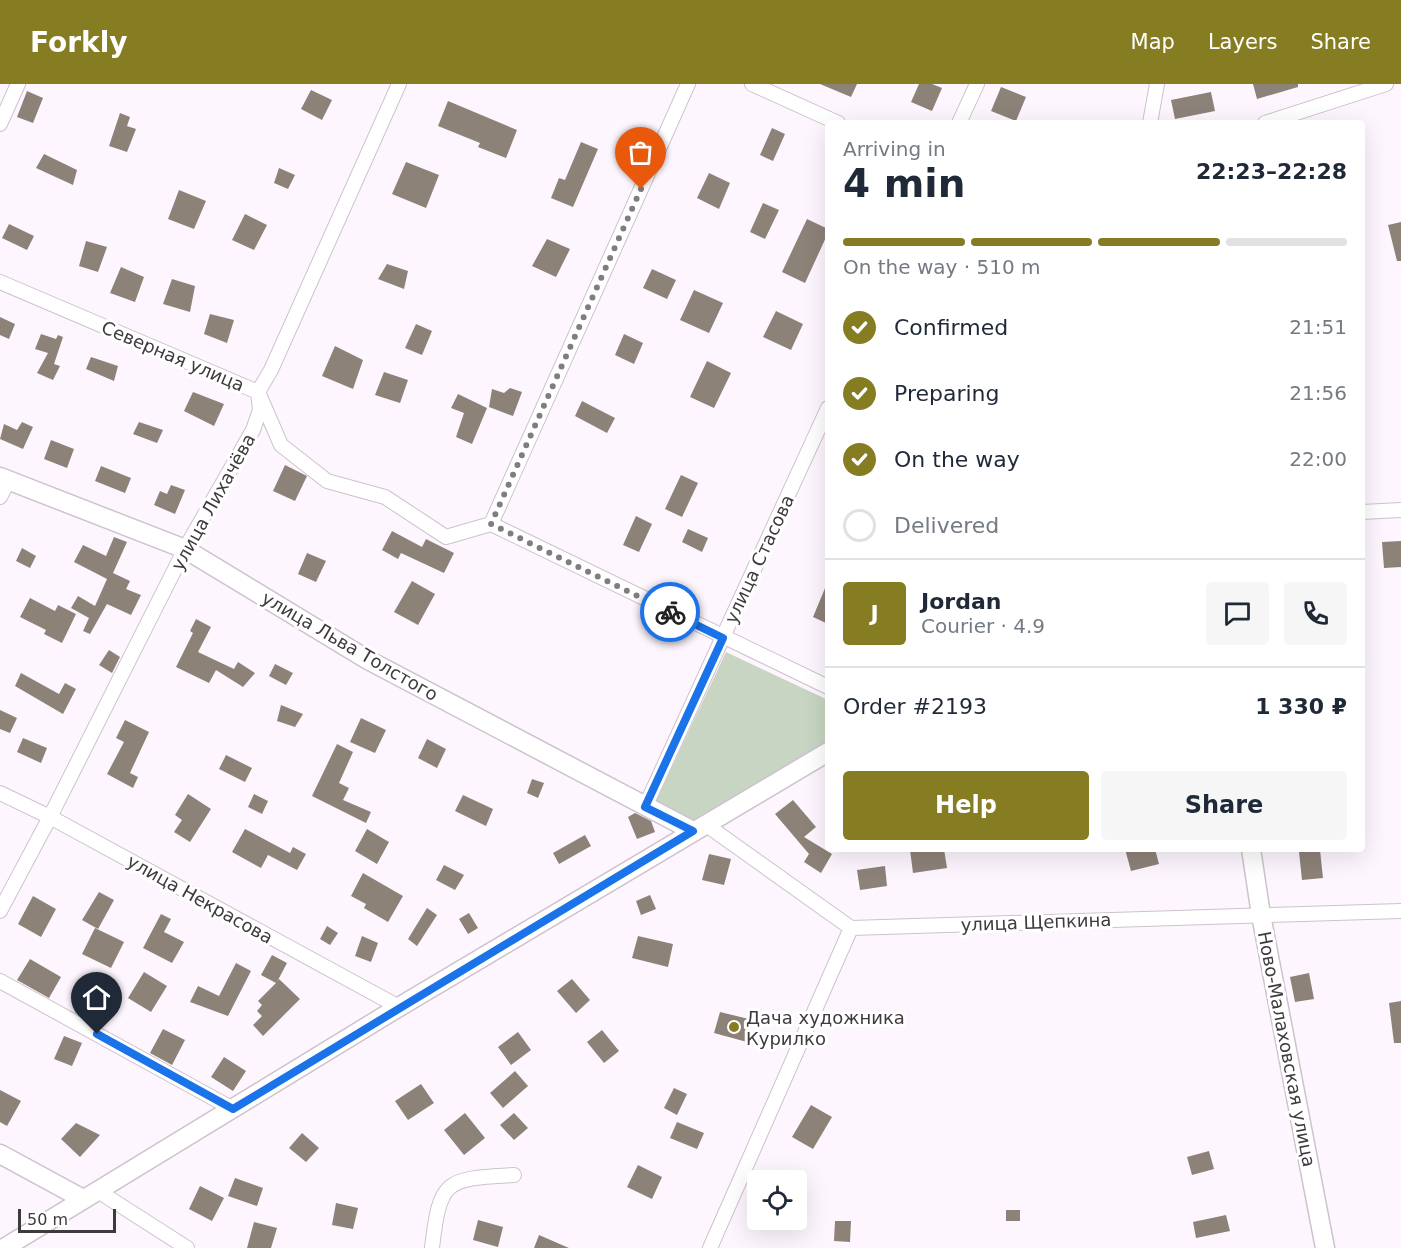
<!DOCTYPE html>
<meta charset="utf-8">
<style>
body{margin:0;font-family:"DejaVu Sans",sans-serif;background:#f6f6f7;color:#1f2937;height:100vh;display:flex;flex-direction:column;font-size:22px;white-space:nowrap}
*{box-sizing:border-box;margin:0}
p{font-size:20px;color:#747a83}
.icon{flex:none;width:33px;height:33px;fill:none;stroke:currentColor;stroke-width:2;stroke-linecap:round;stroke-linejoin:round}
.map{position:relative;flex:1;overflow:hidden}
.drawer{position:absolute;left:825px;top:36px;width:540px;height:732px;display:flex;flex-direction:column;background:#fff;border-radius:6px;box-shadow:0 6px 24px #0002}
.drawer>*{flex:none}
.fabs{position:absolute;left:747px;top:1086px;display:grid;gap:12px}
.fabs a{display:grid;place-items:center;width:60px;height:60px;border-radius:6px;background:#fff;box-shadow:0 6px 24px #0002;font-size:30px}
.scale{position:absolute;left:18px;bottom:15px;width:98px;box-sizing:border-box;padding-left:6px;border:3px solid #3e3a3e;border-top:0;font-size:16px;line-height:21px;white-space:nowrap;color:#3e3a3e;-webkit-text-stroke:4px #fff;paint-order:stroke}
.pin{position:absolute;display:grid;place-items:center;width:51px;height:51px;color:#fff;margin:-62px -26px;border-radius:50% 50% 50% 0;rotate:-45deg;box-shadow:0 0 6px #0007}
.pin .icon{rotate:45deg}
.courier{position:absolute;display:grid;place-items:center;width:60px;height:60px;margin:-30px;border:4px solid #1a73e8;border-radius:50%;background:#fff;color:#222;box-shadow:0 2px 8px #0007}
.overview em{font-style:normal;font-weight:800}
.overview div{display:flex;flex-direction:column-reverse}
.overview{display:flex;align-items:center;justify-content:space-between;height:102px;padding:0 18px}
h1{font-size:39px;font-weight:800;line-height:45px}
.bar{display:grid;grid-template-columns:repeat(4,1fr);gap:9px 6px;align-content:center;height:72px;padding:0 18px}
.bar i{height:8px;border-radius:4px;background:#e0e1e3}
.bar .active{background:#867d23}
.bar p{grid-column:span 4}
.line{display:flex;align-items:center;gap:15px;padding:0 18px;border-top:2px solid #e0e1e3}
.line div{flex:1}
.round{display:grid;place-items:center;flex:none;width:63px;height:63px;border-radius:6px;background:#f6f6f7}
ol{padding:0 18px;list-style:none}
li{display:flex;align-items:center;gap:18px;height:66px}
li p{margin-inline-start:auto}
li .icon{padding:6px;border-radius:50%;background:#867d23;color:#fff;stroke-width:4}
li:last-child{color:#747a83}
li i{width:33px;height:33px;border:3px solid #e0e1e3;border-radius:50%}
.primary-button{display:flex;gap:12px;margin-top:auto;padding:12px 18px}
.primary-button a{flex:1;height:69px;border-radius:6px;background:#867d23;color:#fff;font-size:24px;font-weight:800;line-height:69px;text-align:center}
.primary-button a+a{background:#f6f6f7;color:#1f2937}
header{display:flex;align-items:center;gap:36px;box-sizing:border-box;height:84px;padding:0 30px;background:#867d23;color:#fff}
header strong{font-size:28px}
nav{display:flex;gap:33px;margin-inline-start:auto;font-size:21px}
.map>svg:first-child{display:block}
</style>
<header>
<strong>Forkly</strong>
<nav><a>Map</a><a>Layers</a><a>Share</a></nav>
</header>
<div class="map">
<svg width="1401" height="1164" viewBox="0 0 1401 1164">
<rect width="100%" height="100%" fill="#fef6fe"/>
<path fill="#c7d5c2" d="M726,568L828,616V659L695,737L656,717Z"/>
<path fill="#8c8278" d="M820,0H857L851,13Z
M919,0H932L942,4L932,27L911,18Z
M1253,0H1298V3L1257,15Z
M1001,3L1026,13L1016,37L991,27Z
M311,6L332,16L322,36L301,25Z
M27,7L43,14L33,39L17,33Z
M1211,8L1215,27L1175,35L1171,16Z
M448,17L517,46L506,74L478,63L480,59L438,42Z
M120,29L130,33L127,42L136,45L127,68L109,62Z
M772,44L785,50L773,77L760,71Z
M581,58L598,65L573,123L551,114L559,94L565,96Z
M44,70L77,86L73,101L36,84Z
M406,78L439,91L426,124L392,110Z
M279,84L295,91L288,105L274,99Z
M709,89L730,99L719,125L697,114Z
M179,106L206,117L194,145L168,135Z
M763,119L779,126L765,155L750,148Z
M245,130L267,141L254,166L232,156Z
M807,135L828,145V149L805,199L782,188Z
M1401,138V177H1397L1388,141Z
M9,140L34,152L27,166L2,154Z
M547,155L570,165L556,193L532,182Z
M86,157L107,163L98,188L79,182Z
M387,180L408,187L404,205L378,195Z
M121,183L144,193L135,218L110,209Z
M652,185L676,196L667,215L643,204Z
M172,195L195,202L190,228L163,220Z
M694,206L723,219L709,249L680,236Z
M776,227L803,240L791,266L763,253Z
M210,230L234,236L227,259L204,250Z
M0,233L15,240L9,255L0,251Z
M416,240L432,247L422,271L405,264Z
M41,250L56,255L58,251L63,253L54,280L60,282L53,296L37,289L48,269L35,265Z
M624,250L643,259L634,280L615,271Z
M335,262L363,276L353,305L322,292Z
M91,273L118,282L114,297L86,285Z
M707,277L731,289L714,324L690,313Z
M384,288L408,296L400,319L375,311Z
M510,304L522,308L513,332L489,323L492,305L504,309Z
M193,308L224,320L214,342L184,327Z
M458,310L487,324L472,360L456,353L464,329L451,324Z
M582,317L615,334L607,349L575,332Z
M22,338L33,343L23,365L0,355L4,340L17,346Z
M139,338L163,346L157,359L133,350Z
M51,356L74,365L67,384L44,375Z
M285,381L307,392L295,417L273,407Z
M101,382L131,394L125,409L95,397Z
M681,391L698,399L682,433L665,425Z
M171,401L185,406L175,430L154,421L160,407L167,410Z
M636,432L652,440L639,468L623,461Z
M688,445L708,454L702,468L682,458Z
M392,447L422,463L426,455L454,469L444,489L401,469L398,475L382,466Z
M114,453L127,458L113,489L130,497L126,505L141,511L131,531L107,520L90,550L83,547L89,534L71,524L78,512L95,522L107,495L74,478L83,461L106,472Z
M1401,457V483L1384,484L1382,458Z
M22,464L36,472L30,484L16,477Z
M307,469L326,477L316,498L298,490Z
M412,497L435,510L418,541L394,528Z
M828,497V540L813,533Z
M30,514L55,527L58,521L76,530L62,559L44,550L46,546L20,533Z
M196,535L211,543L198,568L234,585L238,578L255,589L243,603L216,586L209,599L176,583L193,549L190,547Z
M109,566L120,573L112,589L99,581Z
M275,580L293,589L286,601L269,592Z
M21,589L59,610L65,599L76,605L63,630L15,602Z
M281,621L303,630L295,643L277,637Z
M0,626L17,634L10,649L0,645Z
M361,634L386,646L375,669L350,658Z
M125,636L149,648L130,689L138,693L133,704L107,690L124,658L116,654Z
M23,654L47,664L41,679L17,668Z
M427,655L446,665L437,684L418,674Z
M337,660L353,668L339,699L349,704L343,716L371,728L366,739L312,712Z
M226,671L252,684L245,698L219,685Z
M532,695L544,699L538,714L527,709Z
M188,710L211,725L190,758L174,748L182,736L175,731Z
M254,710L268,717L262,730L248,723Z
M463,711L493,725L486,742L455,727Z
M793,716L816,743L804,753L832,770L821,789L804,778L809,770L775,730Z
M635,729L651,737L655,748L637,755L628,733Z
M245,745L290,769L293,763L306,770L297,786L268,771L261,784L232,768Z
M367,745L389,758L377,780L355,767Z
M585,751L591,762L559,780L553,769Z
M944,765L947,784L913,789L910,766Z
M1125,765H1155L1159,780L1131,787Z
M1320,766L1323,794L1302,796L1299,768Z
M709,770L731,775L724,801L702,796Z
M444,781L464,791L455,806L436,796Z
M885,782L887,802L860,806L857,786Z
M363,789L403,812L388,838L364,824L366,820L351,812Z
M99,808L114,816L98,845L82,836Z
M650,811L656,825L641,831L636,817Z
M33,812L56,825L41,853L18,840Z
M427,824L437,831L417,862L408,855Z
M469,829L478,844L468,850L459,835Z
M161,830L171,835L164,848L184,858L172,879L143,864Z
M327,842L338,849L330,861L320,855Z
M95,844L124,858L111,884L82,870Z
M362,852L378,859L371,878L355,872Z
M638,852L673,860L668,883L632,874Z
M272,871L287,879L277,898L279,895L300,915L263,952L253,941L262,932L257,927L262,921L258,917L276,899L261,891Z
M30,875L61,893L49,914L17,896Z
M236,879L251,887L228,932L190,918L198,902L219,912Z
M144,888L167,902L151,928L128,914Z
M1309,889L1314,915L1295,918L1290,893Z
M572,895L590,916L576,929L557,907Z
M1401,917V959H1394L1389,919Z
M720,928L753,936L747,958L714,949Z
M163,945L185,956L172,981L150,969Z
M602,946L619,967L604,979L587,958Z
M518,948L531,966L511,981L498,963Z
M64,952L82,959L72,982L54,975Z
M224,973L246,987L233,1007L211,993Z
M515,987L528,1002L503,1024L490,1009Z
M421,1000L434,1019L408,1036L395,1017Z
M674,1004L687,1010L677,1031L664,1024Z
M0,1006L21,1017L7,1042L0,1038Z
M811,1021L832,1033L813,1065L792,1053Z
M465,1029L485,1054L464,1071L444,1046Z
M514,1029L528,1044L514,1056L500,1041Z
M677,1038L704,1049L697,1065L670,1054Z
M76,1039L100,1051L80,1073L61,1055Z
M302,1049L319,1064L306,1078L289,1064Z
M1209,1067L1214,1085L1192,1091L1187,1073Z
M638,1081L662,1093L652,1115L627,1103Z
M235,1094L263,1104L257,1122L228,1112Z
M200,1102L224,1114L212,1137L189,1125Z
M336,1119L358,1124L353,1145L332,1141Z
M1006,1126H1020V1137H1006Z
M1226,1131L1230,1147L1196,1154L1193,1138Z
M478,1136L503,1143L498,1163L473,1156Z
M835,1137H851L850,1158L834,1157Z
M254,1138L277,1144L271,1164H247Z
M539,1151L569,1164H534Z"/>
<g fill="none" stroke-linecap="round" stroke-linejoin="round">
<defs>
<path id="minor" d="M752,0L838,39
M959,39L977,0
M1150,39L1157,0
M1265,39L1386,0
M0,40L18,0
M0,198L258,308L281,361L327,397L385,413L446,453L491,440L828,603
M0,413L9,396
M1362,428L1401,426
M491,440L688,0
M0,709L50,733L399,923
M645,723L828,324
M705,740L851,844L1401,827
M0,827L50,733L185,465L253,346L260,326L258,308L271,286L399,0
M0,897L233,1025
M98,1107L187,1164
M432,1164C440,1094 446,1095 514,1091
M710,1164L851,844"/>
<path id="tertiary" d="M0,393L185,465L368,576L693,747
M1251,765L1261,831L1325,1164
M0,1070L83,1115
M4,1164L399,923L828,668"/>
</defs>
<use href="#minor" stroke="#cdc2cd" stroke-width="16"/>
<use href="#tertiary" stroke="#cdc2cd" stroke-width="21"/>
<use href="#minor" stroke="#fff" stroke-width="14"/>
<use href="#tertiary" stroke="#fff" stroke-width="18"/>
</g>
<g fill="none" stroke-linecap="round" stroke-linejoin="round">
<path stroke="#817c81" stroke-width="6" stroke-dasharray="0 10.8" d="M641,105L491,440L670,528"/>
<path stroke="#1a73e8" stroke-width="8" d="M97,950L233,1025L693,747L645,723L723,554L670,528"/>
</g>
<circle fill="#867d23" stroke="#fff" stroke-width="2" cx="734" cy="943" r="6"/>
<g text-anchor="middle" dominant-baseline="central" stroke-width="6" stroke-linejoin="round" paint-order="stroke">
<g font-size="18" fill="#3e3a3e" stroke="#fff">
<text transform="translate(173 272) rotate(23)">Северная улица</text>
<text transform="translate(213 418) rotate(-61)">улица Лихачёва</text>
<text transform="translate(759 475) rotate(-65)">улица Стасова</text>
<text transform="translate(350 562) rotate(30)">улица Льва Толстого</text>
<text transform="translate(200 815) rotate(29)">улица Некрасова</text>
<text transform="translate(1036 838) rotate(-2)">улица Щепкина</text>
<text transform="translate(1287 965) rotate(79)">Ново-Малаховская улица</text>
</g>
<g font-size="18" fill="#3e3a3e" stroke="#fff" text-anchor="start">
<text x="746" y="933">Дача художника<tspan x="746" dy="21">Курилко</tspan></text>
</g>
</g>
</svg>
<div class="fabs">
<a><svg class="icon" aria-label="locate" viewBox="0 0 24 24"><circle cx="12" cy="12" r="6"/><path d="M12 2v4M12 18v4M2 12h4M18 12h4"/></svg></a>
</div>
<div class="scale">50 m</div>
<div class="pin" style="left:641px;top:105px;background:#ea580c"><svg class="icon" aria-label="bag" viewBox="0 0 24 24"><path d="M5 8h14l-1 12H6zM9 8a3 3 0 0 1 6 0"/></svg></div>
<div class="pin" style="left:97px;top:950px;background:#1f2937"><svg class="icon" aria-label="home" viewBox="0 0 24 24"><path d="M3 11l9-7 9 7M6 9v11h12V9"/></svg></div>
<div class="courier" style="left:670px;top:528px"><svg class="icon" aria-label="bike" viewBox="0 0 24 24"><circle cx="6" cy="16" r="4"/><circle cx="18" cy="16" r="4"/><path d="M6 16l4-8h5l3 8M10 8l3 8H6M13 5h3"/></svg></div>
<section class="drawer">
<div class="overview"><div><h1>4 min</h1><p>Arriving in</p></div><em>22:23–22:28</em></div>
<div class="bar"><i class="active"></i><i class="active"></i><i class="active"></i><i></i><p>On the way · 510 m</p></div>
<ol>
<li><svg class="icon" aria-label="check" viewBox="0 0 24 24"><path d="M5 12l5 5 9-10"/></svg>Confirmed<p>21:51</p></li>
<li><svg class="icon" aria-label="check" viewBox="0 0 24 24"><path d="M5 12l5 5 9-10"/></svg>Preparing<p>21:56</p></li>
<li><svg class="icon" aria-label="check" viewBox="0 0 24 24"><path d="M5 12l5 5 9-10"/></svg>On the way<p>22:00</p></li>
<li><i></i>Delivered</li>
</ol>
<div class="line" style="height:108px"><b class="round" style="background:#867d23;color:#fff">J</b><div><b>Jordan</b><p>Courier · 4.9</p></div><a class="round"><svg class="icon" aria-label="chat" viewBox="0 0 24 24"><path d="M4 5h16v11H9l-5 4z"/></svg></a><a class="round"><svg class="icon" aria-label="phone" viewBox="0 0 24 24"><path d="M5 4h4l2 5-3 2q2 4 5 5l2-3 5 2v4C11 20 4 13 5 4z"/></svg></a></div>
<div class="line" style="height:78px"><div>Order #2193</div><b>1 330 ₽</b></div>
<div class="primary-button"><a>Help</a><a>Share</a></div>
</section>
</div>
